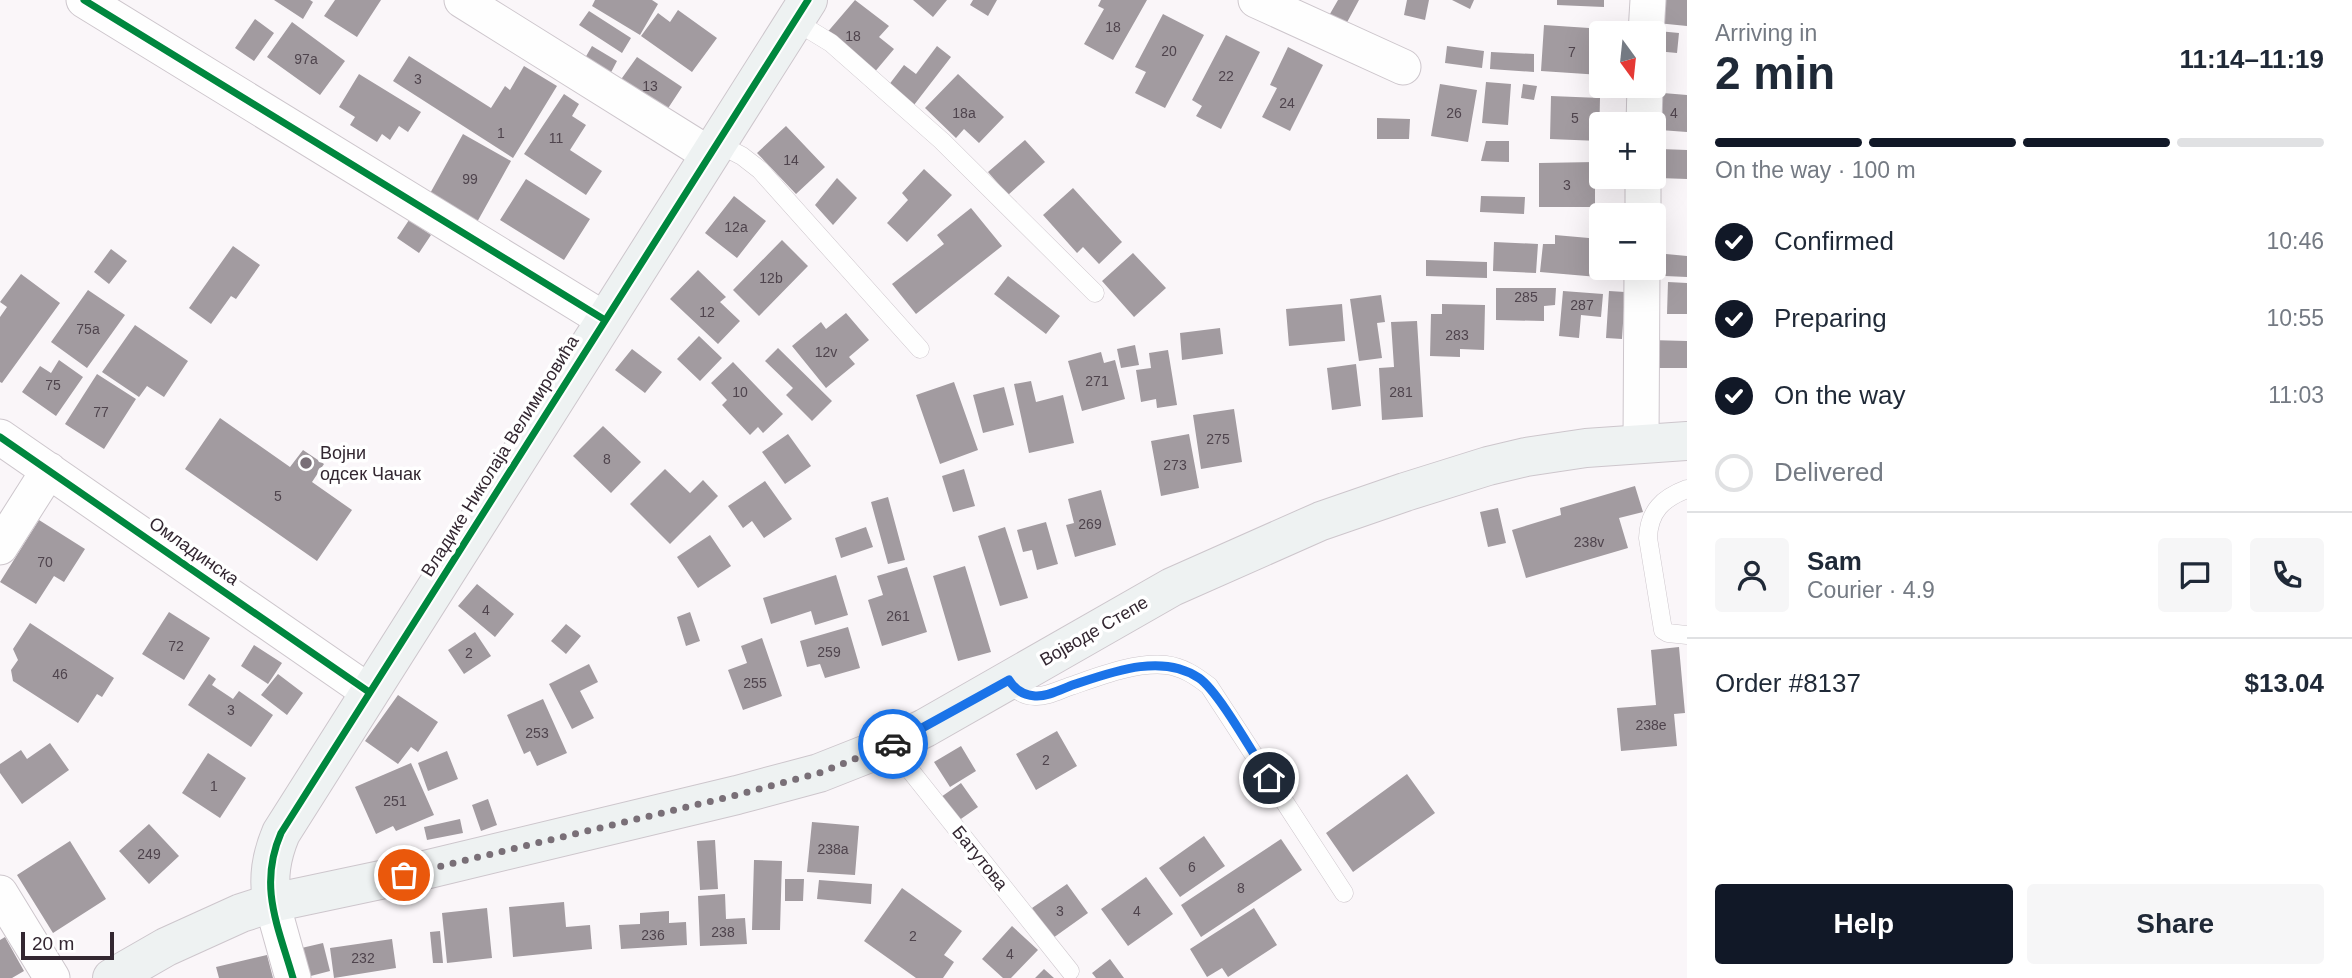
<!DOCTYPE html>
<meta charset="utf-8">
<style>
body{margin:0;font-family:Helvetica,sans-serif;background:#f6f6f7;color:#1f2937;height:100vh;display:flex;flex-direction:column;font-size:26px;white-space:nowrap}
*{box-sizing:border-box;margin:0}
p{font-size:23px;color:#747a83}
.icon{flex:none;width:38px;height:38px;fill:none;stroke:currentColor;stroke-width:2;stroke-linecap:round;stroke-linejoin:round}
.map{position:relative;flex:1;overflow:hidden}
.drawer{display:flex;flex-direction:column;background:#fff;width:665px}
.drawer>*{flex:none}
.needle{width:46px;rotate:165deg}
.fabs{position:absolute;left:1589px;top:21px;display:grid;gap:14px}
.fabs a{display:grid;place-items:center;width:77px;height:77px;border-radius:7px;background:#fff;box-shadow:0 7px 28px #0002;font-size:35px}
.scale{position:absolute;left:21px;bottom:18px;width:93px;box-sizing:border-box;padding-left:7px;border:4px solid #332731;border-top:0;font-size:19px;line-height:24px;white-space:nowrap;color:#332731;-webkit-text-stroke:5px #fff;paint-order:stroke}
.pin{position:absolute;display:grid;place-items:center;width:60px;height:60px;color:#fff;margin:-30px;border:4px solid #fff;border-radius:50%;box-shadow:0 2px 7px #0007}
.courier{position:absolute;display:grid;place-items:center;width:70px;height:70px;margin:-35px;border:5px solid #1a73e8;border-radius:50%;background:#fff;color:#222;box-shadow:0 2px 9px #0007}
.head em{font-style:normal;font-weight:700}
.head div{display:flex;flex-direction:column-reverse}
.head{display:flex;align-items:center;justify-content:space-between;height:119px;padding:0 28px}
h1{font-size:46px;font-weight:700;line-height:52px}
.bar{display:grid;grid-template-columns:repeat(4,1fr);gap:10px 7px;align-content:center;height:84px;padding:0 28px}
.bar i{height:9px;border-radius:5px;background:#e0e1e3}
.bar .on{background:#111827}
.bar p{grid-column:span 4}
.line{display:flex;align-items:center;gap:18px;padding:0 28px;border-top:2px solid #e0e1e3}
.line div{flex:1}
.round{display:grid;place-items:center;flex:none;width:74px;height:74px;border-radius:7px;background:#f6f6f7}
ol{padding:0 28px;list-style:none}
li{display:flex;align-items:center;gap:21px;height:77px}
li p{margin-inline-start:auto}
li .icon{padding:7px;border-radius:50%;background:#111827;color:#fff;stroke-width:4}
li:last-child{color:#747a83}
li i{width:38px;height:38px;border:4px solid #e0e1e3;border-radius:50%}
.button{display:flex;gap:14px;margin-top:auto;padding:14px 28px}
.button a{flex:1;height:80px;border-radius:7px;background:#111827;color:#fff;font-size:28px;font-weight:700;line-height:80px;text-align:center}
.button a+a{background:#f6f6f7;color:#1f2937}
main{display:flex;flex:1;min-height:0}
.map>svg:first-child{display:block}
</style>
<main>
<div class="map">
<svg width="1687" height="978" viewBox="0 0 1687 978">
<rect width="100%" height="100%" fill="#faf6f9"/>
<path fill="#a29ba0" d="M274,0H310L313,2L303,19Z
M335,0H381L357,37L324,16Z
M595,0H652L658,4L640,35L592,6Z
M855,0L889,26L879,37L894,49L873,74L825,35Z
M913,0H947L933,17Z
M973,0H997L988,16L970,5Z
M1101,0H1147L1113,60L1084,44L1104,9L1098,6Z
M1338,0H1359L1344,28L1327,19Z
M1407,0H1429L1425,20L1404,15Z
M1452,0H1474L1470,9Z
M1557,0H1604V7L1557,5Z
M1659,0H1687V26L1657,23Z
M678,10L717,38L692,72L641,36L658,13L670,22Z
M589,11L631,38L622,53L579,25Z
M1163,14L1204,35L1165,108L1135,93L1146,72L1135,67Z
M255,19L274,33L254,61L235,48Z
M292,22L345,61L320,95L267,57Z
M1544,25L1604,29V33H1601V75L1541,71Z
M1658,31L1679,33L1677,53L1656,51Z
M1226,35L1260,52L1221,129L1196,116L1202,106L1192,100Z
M592,46L617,61L607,80L581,65Z
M937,46L951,57L914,105L888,86L904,65L916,74Z
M1447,46L1484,51L1482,68L1445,63Z
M1288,47L1323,65L1290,131L1262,117L1277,88L1270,85Z
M1491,52L1534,54V72L1490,69Z
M409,56L491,108L505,86L510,90L524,66L557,86L513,158L393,81Z
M637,57L682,87L663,116L617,85Z
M359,74L421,112L408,132L399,126L390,140L382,134L377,142L350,125L355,117L339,107Z
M958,74L1004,117L979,143L964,129L956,138L925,108Z
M1486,82L1511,84L1508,125L1482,123Z
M1440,84L1477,90L1468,142L1431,136Z
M1523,84L1537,86L1534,100L1521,98Z
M1663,93L1687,95V132L1660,130Z
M564,94L579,104L572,116L586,125L570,150L602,171L586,195L524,154Z
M1551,96L1600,98L1599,141L1550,139Z
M1377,118L1410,119L1409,139H1377Z
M786,126L825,167L796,194L757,153Z
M463,134L511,161L476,224L428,197Z
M1025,140L1045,162L1008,195L988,172Z
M1486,141H1509V162L1481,161Z
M1660,149L1687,150V179L1659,178Z
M1595,162V207H1539V163Z
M924,169L952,195L907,242L887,223L908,200L902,193Z
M837,178L857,198L833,225L815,205Z
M526,179L590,219L564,260L500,220Z
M1073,188L1122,242L1099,264L1083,247L1077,253L1043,215Z
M734,196L766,221L737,258L705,233Z
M1481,196L1525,197L1524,214L1480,212Z
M971,208L1002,246L916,314L892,284L944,244L937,235Z
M409,220L431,235L419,253L397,238Z
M1555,235L1600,239L1601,264H1599L1598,277L1540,272L1543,244H1555Z
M782,240L808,266L759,316L733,290Z
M1494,242L1538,244L1536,273L1493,271Z
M233,246L260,265L236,299L231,296L211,324L189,308Z
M111,249L127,261L109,284L94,272Z
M1133,253L1166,288L1134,317L1102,281Z
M1666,254L1687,256V277L1665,276Z
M1426,260L1487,262V278L1426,276Z
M698,270L726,297L720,302L740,321L718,344L670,299Z
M21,274L60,303L2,383L0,382V317L7,307L0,302Z
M1008,276L1060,316L1046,334L994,294Z
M1668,282L1687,283V314H1667Z
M1496,288H1556L1555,305L1544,306V321L1496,320Z
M88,290L125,315L87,368L51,342Z
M1563,291L1603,294L1601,317L1581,315L1579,338L1559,336Z
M1609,291L1625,292L1622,339L1606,338Z
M1381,295L1385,322L1377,323L1382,358L1359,361L1350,299Z
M1342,304L1345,341L1289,346L1286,309Z
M1442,304L1485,305L1484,350L1460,349V357L1430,356L1431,314H1442Z
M846,313L869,340L849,357L855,364L826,388L792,346L821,322L826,329Z
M1417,321L1423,417L1382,420L1379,368L1394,367L1391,322Z
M135,325L188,361L164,397L147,386L139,397L102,372Z
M1220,328L1223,354L1182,360L1180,333Z
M699,336L722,358L700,381L677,359Z
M1650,340L1687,341V368H1650Z
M1135,345L1139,365L1121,368L1117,349Z
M778,348L832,401L812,421L786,395L793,388L765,361Z
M632,349L662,372L645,393L615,370Z
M1168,350L1177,405L1157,408L1156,399L1141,402L1136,370L1151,368L1149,353Z
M1101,352L1104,363L1115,360L1125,399L1082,411L1068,361Z
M59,360L83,377L56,416L22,392L40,366L51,373Z
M733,362L783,414L763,433L758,427L750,435L722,405L727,400L711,383Z
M1356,364L1361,406L1332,410L1327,368Z
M97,374L136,399L104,449L65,424Z
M1031,381L1036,402L1063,395L1074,443L1029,453L1014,384Z
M954,382L978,450L940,464L916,395Z
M1004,387L1014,425L983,433L973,395Z
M1234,409L1242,462L1201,469L1193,415Z
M220,418L290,467L303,450L324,464L312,482L352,510L317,561L185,469Z
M603,426L641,462L611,493L573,456Z
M788,434L811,466L785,484L762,452Z
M1189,434L1199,488L1161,496L1151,441Z
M665,469L690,493L703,480L718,496L670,544L630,504Z
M964,469L975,506L953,512L942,476Z
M765,481L792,519L764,538L752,521L743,528L728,506Z
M1635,486L1643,512L1619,518L1628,548L1526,578L1512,530L1561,515L1560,508Z
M1101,490L1116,545L1075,557L1066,525L1074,523L1068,499Z
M888,497L905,560L888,564L871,502Z
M1498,508L1506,543L1488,547L1480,512Z
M39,520L85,549L64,582L54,576L36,604L0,582Z
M1046,522L1058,564L1037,570L1032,550L1023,552L1017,530Z
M866,527L873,547L841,558L835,538Z
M1005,527L1028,598L1000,606L978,536Z
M710,535L731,566L698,588L677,557Z
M965,566L991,652L958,661L933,576Z
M907,567L927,632L882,646L868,600L883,595L877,576Z
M836,575L848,615L815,625L811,611L771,624L763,598Z
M477,584L514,614L495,637L458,606Z
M169,612L210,638L184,680L142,654Z
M690,612L700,641L686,646L677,617Z
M30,623L114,678L102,697L97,694L78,723L13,681L11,670L18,660L13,649Z
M566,624L581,636L566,654L551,641Z
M848,627L860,668L825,678L820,664L807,667L800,641Z
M475,632L491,656L464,674L448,650Z
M762,638L782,696L743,710L728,670L747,663L741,646Z
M254,645L282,663L268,684L241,666Z
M1679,647L1685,713L1674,714L1677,746L1621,751L1617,708L1656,705L1651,650Z
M589,664L598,682L580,691L594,718L572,729L549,684Z
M209,674L216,679L212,685L233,699L239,691L273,715L251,747L188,705Z
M278,674L303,693L287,715L261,695Z
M398,695L438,722L418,752L411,747L398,764L365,741Z
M543,699L567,753L537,766L530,751L524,754L507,715Z
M1057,731L1077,766L1036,790L1016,754Z
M50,743L69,770L22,804L0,773V764L21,750L27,759Z
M961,746L976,771L950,787L934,762Z
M447,751L458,779L428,791L418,763Z
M208,753L246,778L220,818L182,793Z
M411,763L434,815L396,831L393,826L376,834L355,787Z
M1407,774L1435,813L1353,872L1326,833Z
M961,783L978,807L958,821L941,797Z
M488,799L497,825L481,831L472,805Z
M460,819L463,833L427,840L424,827Z
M812,822L859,826L855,875L807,872Z
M149,824L179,856L149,884L119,851Z
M1204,836L1225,866L1180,897L1159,868Z
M1281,839L1302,870L1201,937L1181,905Z
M715,840L718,889L700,890L697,841Z
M70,841L106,899L53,933L17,875Z
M754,860L782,861L780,930H752Z
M1146,877L1173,914L1128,946L1101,909Z
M785,879H804L803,901H785Z
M819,880L872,884L871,904L817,899Z
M1067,884L1088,913L1053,938L1032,908Z
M902,888L962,931L944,955L954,962L943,978H916L864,941Z
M725,894L726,919L745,918L747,944L700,946L698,896Z
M564,902L566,927L590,925L592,949L513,957L509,907Z
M487,908L492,958L447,963L442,913Z
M1254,908L1277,945L1228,977L1222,968L1207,977L1190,949Z
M669,911V923L686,922L687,945L621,949L619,925L640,924V913Z
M1012,926L1038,950L1011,978H1003L982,959Z
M440,931L443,963H433L430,932Z
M5,937L24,971L12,978H0V940Z
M392,939L396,968L334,978L330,948Z
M323,943L330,971L303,978L293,950Z
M267,955L273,978H219L216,967Z
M1110,959L1124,978H1096L1092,973Z
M1044,969L1054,978H1035Z"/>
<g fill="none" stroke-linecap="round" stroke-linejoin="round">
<defs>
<path id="lane" d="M795,21L831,43L942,141L1095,293
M717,143L742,156L760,170L920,349
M1687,489C1663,498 1649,511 1648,538L1663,630L1668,633L1687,635
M1009,680C1015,690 1023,696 1035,696C1046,697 1061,689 1071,686C1100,676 1135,662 1166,665C1183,667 1196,676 1209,686L1344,893
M890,745L1070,971"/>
<path id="street" d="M84,0L605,320
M462,0L710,155
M1256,0L1403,67
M1646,33L1648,0
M1644,124L1645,86
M1643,215V177
M0,437L369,692
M1641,442L1642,268
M0,547L49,470
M0,893L52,978
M272,903L293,978"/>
<path id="secondary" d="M272,903C268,877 271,857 281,833L808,0
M112,978L166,947L241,913L272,903L404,875L737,795L819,773L890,745L925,728L1172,587L1321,521L1405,492L1488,466L1526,457L1586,448L1687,441"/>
</defs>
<use href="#lane" stroke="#cdc6cc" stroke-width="19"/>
<use href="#street" stroke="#cdc6cc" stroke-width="37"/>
<use href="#secondary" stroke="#cdc6cc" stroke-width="40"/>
<use href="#lane" stroke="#fefefe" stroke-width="18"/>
<use href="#street" stroke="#fefefe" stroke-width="35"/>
<use href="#secondary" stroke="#eef2f2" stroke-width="38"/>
<defs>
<path id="cycleway" d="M84,0L605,320
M0,437L369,692
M293,978C278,926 258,886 281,833L808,0"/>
</defs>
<use href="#cycleway" stroke="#fff" stroke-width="11"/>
<use href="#cycleway" stroke="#00873e" stroke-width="7"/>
</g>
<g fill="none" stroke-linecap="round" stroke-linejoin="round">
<path stroke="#796f77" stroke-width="7" stroke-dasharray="0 12.6" d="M404,875L737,795L819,773L893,744"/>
<path stroke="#1a73e8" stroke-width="9" d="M893,744L1009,680C1015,690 1023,695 1035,696C1046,697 1060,690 1070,686C1109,673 1161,652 1199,678C1219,692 1253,754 1269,778"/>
</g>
<circle fill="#796f77" stroke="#fff" stroke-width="2.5" cx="306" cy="463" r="7"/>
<g text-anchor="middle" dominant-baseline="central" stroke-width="7" stroke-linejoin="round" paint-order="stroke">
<g font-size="14" fill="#4f444d">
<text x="1113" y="27">18</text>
<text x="853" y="36">18</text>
<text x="1169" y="51">20</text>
<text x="1572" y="52">7</text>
<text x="306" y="59">97a</text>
<text x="1226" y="76">22</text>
<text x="418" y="79">3</text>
<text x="650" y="86">13</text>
<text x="1287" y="103">24</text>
<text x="964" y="113">18a</text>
<text x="1454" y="113">26</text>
<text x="1674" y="113">4</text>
<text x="1575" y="118">5</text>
<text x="501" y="133">1</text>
<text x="556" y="138">11</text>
<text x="791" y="160">14</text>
<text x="470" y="179">99</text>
<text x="1567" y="185">3</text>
<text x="736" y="227">12a</text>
<text x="771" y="278">12b</text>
<text x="1526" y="297">285</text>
<text x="1582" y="305">287</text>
<text x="707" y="312">12</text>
<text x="88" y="329">75a</text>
<text x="1457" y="335">283</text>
<text x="826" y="352">12v</text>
<text x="1097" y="381">271</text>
<text x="53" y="385">75</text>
<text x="740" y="392">10</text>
<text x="1401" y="392">281</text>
<text x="101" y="412">77</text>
<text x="1218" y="439">275</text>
<text x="607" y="459">8</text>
<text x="1175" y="465">273</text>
<text x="278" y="496">5</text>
<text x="1090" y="524">269</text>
<text x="1589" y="542">238v</text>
<text x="45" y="562">70</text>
<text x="486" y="610">4</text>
<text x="898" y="616">261</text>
<text x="176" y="646">72</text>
<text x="829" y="652">259</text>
<text x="469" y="653">2</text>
<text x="60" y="674">46</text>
<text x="755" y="683">255</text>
<text x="231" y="710">3</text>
<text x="1651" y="725">238e</text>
<text x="537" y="733">253</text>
<text x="1046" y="760">2</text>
<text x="214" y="786">1</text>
<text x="395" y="801">251</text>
<text x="833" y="849">238a</text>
<text x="149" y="854">249</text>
<text x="1192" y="867">6</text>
<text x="1241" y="888">8</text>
<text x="1060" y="911">3</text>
<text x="1137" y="911">4</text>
<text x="723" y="932">238</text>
<text x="653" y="935">236</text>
<text x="913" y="936">2</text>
<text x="1010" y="954">4</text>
<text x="363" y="958">232</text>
</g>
<g font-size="18" fill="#332731" stroke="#fff" text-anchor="start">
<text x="320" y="453">Војни<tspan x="320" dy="21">одсек Чачак</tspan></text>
</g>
<g font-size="18" fill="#332731" stroke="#fff">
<text transform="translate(500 456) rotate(-58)">Владике Николаја Велимировића</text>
<text transform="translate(194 551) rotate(35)">Омладинска</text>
<text transform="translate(1094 631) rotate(-30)">Војводе Степе</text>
<text transform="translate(980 858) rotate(51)">Батутова</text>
</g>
</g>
</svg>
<div class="fabs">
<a><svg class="needle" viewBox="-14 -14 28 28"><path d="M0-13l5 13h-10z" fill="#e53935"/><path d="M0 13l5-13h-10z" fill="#747a83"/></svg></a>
<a>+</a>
<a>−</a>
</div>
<div class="scale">20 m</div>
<div class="pin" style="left:404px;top:875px;background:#ea580c"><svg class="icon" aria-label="bag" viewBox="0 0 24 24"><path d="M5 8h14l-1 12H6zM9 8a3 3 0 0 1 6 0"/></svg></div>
<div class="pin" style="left:1269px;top:778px;background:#1f2937"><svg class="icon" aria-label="home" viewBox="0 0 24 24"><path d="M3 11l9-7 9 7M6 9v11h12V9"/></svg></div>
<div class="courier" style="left:893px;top:744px"><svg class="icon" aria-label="car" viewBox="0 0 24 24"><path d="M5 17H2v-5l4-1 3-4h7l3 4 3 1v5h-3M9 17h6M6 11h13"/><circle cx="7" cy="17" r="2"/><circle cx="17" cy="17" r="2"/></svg></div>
</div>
<section class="drawer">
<div class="head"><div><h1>2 min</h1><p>Arriving in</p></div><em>11:14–11:19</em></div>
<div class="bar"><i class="on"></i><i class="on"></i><i class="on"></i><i></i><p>On the way · 100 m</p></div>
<ol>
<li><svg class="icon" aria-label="check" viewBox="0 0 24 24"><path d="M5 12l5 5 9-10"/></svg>Confirmed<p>10:46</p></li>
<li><svg class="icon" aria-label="check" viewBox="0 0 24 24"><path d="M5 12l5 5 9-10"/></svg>Preparing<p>10:55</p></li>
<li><svg class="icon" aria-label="check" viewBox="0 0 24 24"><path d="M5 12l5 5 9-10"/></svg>On the way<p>11:03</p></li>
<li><i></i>Delivered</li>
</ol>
<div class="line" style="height:126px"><a class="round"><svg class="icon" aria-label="person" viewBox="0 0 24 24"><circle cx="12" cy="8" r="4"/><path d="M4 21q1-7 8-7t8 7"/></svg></a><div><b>Sam</b><p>Courier · 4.9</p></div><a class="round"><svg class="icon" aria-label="chat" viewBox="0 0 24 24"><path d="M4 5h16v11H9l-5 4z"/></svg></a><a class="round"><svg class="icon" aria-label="phone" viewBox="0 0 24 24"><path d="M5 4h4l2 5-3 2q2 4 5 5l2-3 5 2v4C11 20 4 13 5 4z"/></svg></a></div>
<div class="line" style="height:91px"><div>Order #8137</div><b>$13.04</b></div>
<div class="button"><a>Help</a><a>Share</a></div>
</section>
</main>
